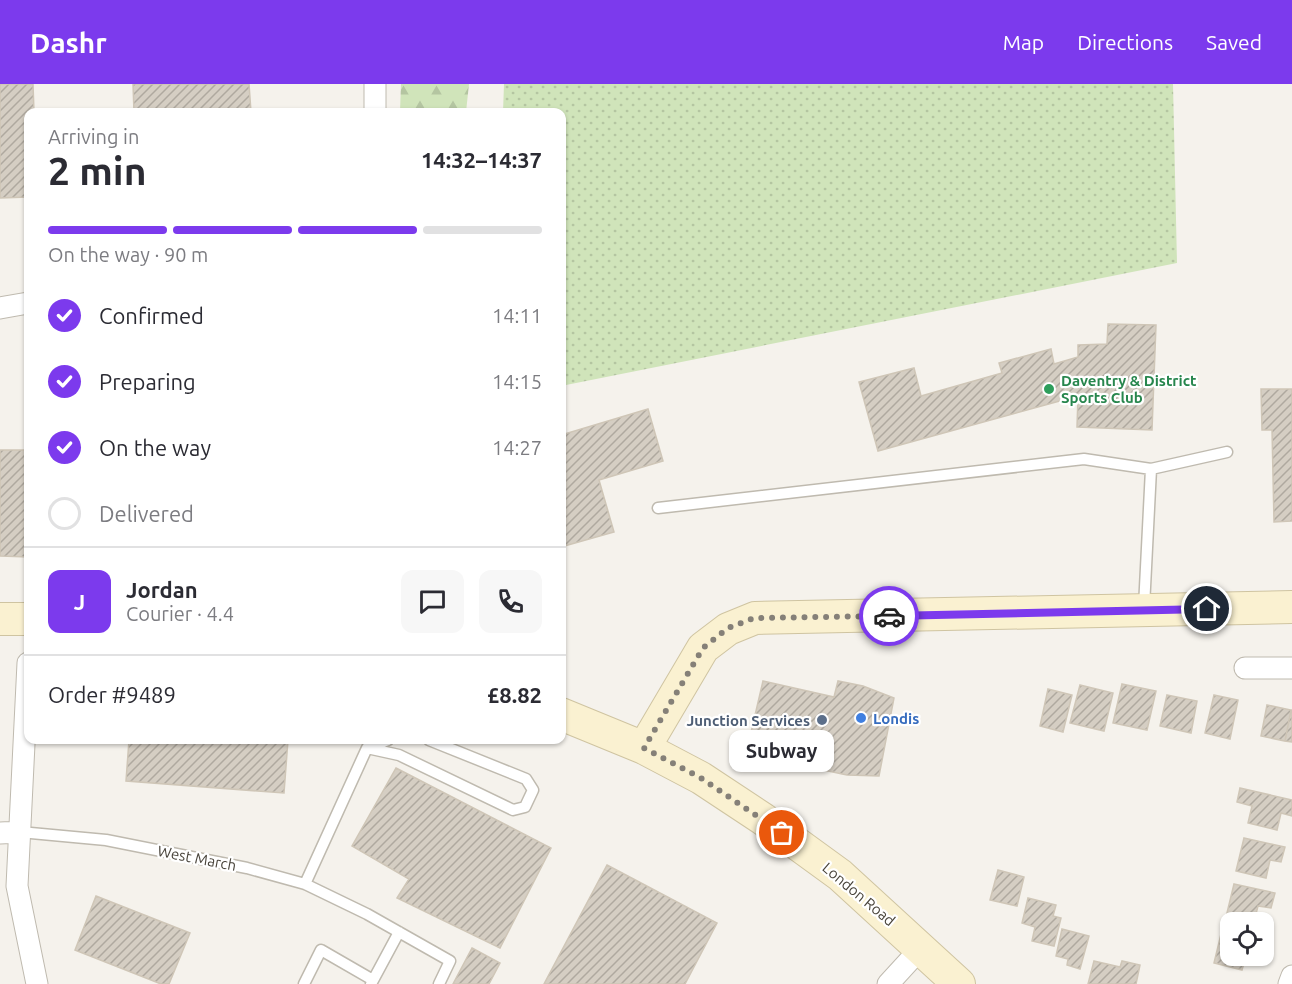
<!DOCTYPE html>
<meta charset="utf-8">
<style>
body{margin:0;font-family:Ubuntu,sans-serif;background:#f7f7f7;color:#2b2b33;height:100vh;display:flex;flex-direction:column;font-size:22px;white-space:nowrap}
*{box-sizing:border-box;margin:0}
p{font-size:20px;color:#7c7c81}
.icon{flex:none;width:33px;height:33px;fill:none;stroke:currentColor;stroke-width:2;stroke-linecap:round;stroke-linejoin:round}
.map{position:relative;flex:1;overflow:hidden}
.details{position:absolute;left:24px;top:24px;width:542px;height:636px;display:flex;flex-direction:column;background:#fff;border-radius:12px;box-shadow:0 2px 4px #0004}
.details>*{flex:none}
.tools{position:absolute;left:1220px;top:828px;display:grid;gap:12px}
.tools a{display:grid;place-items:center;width:54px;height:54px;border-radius:12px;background:#fff;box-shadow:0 2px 4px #0004;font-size:30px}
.pin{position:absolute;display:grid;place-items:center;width:51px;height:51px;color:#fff;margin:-26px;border:3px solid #fff;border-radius:50%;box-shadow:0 2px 6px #0007}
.courier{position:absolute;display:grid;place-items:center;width:60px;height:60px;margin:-30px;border:4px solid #7c3aed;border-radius:50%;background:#fff;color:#222;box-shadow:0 2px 8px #0007}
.bubble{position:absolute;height:42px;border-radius:12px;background:#fff;box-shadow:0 2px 4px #0004;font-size:20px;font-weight:700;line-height:42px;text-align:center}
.headline em{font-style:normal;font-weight:700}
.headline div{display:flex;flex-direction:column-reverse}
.headline{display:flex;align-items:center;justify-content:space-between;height:102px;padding:0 24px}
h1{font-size:39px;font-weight:700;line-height:45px}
.bar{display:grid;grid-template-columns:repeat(4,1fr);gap:9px 6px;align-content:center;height:72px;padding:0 24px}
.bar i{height:8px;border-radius:4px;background:#e1e1e2}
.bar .active{background:#7c3aed}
.bar p{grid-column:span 4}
.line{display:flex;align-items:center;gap:15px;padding:0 24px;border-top:2px solid #e1e1e2}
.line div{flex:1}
.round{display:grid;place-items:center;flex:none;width:63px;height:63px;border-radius:12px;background:#f7f7f7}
ol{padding:0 24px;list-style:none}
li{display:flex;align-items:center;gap:18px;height:66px}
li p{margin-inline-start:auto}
li .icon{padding:6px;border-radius:50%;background:#7c3aed;color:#fff;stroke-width:4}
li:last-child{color:#7c7c81}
li i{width:33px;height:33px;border:3px solid #e1e1e2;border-radius:50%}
header{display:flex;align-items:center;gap:36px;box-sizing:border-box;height:84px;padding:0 30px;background:#7c3aed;color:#fff}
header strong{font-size:28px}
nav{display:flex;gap:33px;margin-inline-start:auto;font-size:21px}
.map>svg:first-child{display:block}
</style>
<header>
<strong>Dashr</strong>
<nav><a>Map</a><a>Directions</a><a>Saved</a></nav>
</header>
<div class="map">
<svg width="1292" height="900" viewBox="0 0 1292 900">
<defs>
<pattern id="forest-firs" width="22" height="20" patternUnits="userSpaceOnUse" patternTransform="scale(1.5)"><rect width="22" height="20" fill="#d0e4ba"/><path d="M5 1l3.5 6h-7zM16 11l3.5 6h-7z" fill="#b4c5a1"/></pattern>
<pattern id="park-dots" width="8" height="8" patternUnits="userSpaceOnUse" patternTransform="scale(1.5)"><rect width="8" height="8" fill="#d0e4ba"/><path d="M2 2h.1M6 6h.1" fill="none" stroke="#b4c5a1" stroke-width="1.8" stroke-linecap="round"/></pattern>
<pattern id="building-hatch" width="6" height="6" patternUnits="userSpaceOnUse" patternTransform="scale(1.5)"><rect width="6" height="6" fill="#d5cec3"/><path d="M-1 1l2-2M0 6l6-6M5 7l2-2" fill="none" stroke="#afa99f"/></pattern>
</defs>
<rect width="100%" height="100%" fill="#f5f2ec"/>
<path fill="url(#forest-firs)" d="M401,0H469L466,28H400Z"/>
<path fill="url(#park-dots)" d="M504,0H1173L1177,179L561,302V28H503Z"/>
<path fill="url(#building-hatch)" stroke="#cfc6b7" stroke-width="1.5" d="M0,0H33L34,28H28V113L0,114Z
M133,0H249L251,28H134Z
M1108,240L1156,241L1152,346L1077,343L1078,312L878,367L859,298L914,284L921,312L1002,289L999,279L1051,265L1054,280L1078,273V261L1107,260Z
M1261,305H1292V437L1274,438L1272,346H1262Z
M648,325L663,377L599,396L614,448L561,463V351Z
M0,366H28V473L0,472Z
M763,597L834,613L838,597L863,602L894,614L879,692L847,691L818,685L820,673L749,657Z
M1122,600L1156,607L1147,646L1113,639Z
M1080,601L1113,609L1104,647L1070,639Z
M1048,605L1072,611L1063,648L1040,642Z
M1167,611L1197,617L1191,649L1160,642Z
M1214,611L1238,616L1230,655L1205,649Z
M1267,621L1291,626L1285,657L1261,652Z
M1291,626H1292V658L1285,657Z
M129,656H288L284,709L126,697Z
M396,684L551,764L500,864L397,814L409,795L352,762Z
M1240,704L1292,716V732L1281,729L1277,746L1248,739L1252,722L1237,718Z
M1244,754L1285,763L1281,778L1270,776L1266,794L1236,787Z
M607,781L717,839L685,900H544Z
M998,786L1024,793L1017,822L990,816Z
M1234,800L1275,809L1271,824L1258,822L1254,838L1226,833Z
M96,812L190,849L169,900H161L75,866Z
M1028,814L1056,821L1053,832L1061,834L1054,862L1032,857L1035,843L1022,839Z
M1062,845L1089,852L1080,885L1067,881L1068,875L1056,872Z
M1222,846L1230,848V872H1246L1242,886L1214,879Z
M472,864L500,879L489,900H453Z
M1094,877L1120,883L1122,877L1140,881L1136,900H1088Z"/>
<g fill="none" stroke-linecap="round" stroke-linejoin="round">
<defs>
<path id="lane" d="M1151,385L1227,368
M658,424L1084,375L1151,385L1144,523
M367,664L399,671L513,726L525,723L533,706L526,695L429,656
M20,748L106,756L247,784L305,800L367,830L450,877L439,900
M305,800L367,664L388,656
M304,900L321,866L373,896
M371,900L399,848"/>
<path id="street" d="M375,28V0
M0,224L28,219
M28,579L17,802L37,900
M1245,584H1292
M0,749L20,748
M888,900L921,864
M1289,900L1292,892"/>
<path id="secondary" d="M0,535H28
M561,630L644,664L701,694L763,735L840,791L959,900
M644,664L703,564L728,545L755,534L1292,523"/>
</defs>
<use href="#lane" stroke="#bfbaaf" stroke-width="13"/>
<use href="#street" stroke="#bfbaaf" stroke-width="23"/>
<use href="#secondary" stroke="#cfc4a1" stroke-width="34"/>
<use href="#lane" stroke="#fff" stroke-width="10"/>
<use href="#street" stroke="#fff" stroke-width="21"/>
<use href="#secondary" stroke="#faf1d1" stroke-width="32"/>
</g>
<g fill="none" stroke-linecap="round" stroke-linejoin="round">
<path stroke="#858078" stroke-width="6" stroke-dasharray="0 10.8" d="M782,749L701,694L644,664L703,564L728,544L754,534L889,532"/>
<path stroke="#7c3aed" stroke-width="8" d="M889,532L1207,525"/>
</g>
<circle fill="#2e9e5b" stroke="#fff" stroke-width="2" cx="1049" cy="305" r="6"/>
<circle fill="#3f7fe0" stroke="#fff" stroke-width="2" cx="861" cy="634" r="6"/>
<circle fill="#5c6f8a" stroke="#fff" stroke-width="2" cx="822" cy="636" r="6"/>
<g text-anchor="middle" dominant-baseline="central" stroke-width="4.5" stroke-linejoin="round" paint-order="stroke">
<g font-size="15" font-weight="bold" fill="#27864d" stroke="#fff" text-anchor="start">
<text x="1061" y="296">Daventry &amp; District<tspan x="1061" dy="17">Sports Club</tspan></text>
</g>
<g font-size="15" font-weight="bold" fill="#366cbe" stroke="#fff" text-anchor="start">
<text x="873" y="634">Londis</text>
</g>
<g font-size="15" font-weight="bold" fill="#4e5e75" stroke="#fff" text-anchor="end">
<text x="810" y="636">Junction Services</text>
</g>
<g font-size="15" fill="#48433a" stroke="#fff">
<text transform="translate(197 774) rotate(11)">West March</text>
<text transform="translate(859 810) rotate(40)">London Road</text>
</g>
</g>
</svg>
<div class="tools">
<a><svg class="icon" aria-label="locate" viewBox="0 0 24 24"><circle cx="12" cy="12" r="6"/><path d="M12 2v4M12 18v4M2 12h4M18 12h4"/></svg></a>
</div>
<div class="pin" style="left:782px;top:749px;background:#ea580c"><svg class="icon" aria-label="bag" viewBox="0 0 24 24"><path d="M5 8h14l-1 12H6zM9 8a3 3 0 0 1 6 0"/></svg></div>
<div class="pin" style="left:1207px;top:525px;background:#1f2937"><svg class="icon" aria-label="home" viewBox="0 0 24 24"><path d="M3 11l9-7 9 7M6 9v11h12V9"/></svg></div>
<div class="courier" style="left:889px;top:532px"><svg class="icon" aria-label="car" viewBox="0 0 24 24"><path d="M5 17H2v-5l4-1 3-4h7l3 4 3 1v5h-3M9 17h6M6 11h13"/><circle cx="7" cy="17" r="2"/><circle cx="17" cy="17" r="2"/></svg></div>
<div class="bubble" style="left:729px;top:646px;width:105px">Subway</div>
<section class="details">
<div class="headline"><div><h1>2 min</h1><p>Arriving in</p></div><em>14:32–14:37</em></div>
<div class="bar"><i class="active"></i><i class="active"></i><i class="active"></i><i></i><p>On the way · 90 m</p></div>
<ol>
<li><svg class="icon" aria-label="check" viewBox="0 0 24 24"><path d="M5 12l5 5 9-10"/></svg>Confirmed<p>14:11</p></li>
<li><svg class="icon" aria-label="check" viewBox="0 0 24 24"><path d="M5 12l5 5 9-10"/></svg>Preparing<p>14:15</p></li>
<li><svg class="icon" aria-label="check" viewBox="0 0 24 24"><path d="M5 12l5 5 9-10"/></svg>On the way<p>14:27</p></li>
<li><i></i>Delivered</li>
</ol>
<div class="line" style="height:108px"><b class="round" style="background:#7c3aed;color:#fff">J</b><div><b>Jordan</b><p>Courier · 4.4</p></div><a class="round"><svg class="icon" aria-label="chat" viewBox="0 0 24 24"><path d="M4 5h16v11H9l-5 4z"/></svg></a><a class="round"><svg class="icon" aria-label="phone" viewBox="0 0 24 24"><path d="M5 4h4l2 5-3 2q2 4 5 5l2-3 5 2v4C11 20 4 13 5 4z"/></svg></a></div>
<div class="line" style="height:78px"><div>Order #9489</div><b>£8.82</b></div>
</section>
</div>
